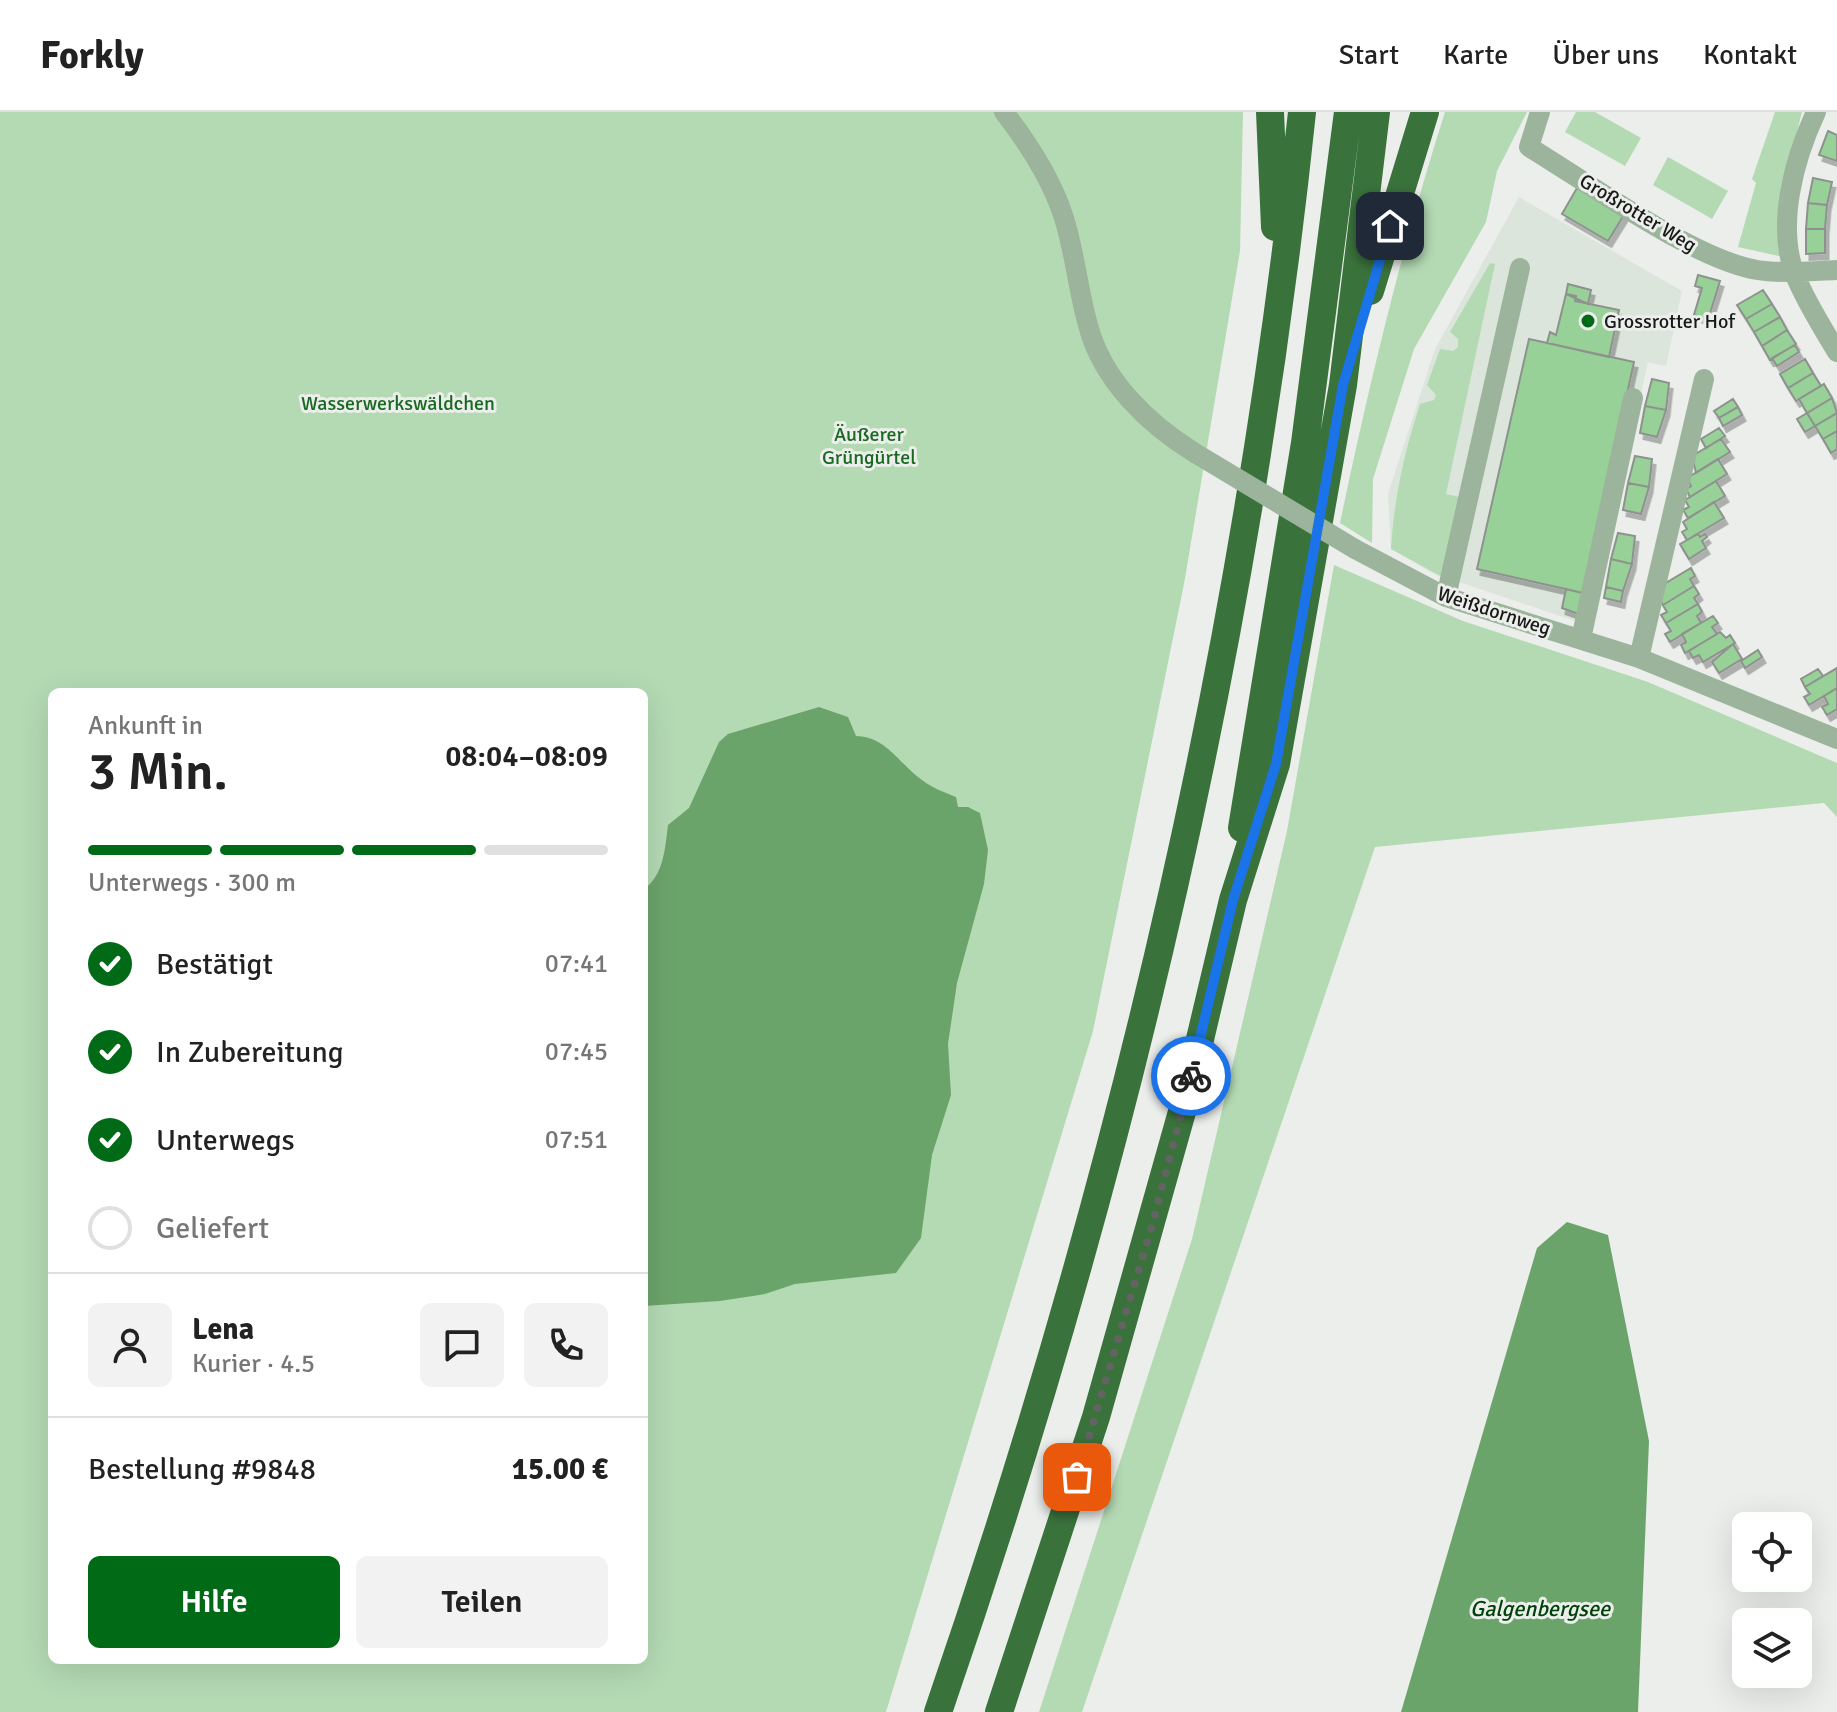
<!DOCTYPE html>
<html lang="de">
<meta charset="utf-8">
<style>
body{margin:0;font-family:Signika,sans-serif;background:#f2f2f2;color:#222;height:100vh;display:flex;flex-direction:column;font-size:30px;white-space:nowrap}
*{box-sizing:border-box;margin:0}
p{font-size:26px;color:#767676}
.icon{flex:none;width:44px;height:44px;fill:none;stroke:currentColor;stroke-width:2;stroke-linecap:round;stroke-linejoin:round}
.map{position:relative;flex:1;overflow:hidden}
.sheet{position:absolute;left:48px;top:576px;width:600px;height:976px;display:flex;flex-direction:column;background:#fff;border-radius:12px;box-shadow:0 8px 32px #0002}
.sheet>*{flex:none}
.controls{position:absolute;left:1732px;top:1400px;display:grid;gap:16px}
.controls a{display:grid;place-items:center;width:80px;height:80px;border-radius:12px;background:#fff;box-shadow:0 8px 32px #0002;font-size:40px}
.pin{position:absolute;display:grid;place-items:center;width:68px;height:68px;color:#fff;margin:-34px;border-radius:16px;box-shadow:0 4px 12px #0006}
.courier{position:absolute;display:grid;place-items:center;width:80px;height:80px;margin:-40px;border:6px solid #1a73e8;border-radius:50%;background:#fff;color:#222;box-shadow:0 2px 10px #0007}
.summary em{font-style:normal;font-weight:600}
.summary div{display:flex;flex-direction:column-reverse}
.summary{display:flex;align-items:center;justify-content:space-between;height:136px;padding:0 40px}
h1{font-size:52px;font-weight:600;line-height:60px}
.bar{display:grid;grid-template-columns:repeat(4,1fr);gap:12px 8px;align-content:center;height:96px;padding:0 40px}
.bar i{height:10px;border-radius:6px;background:#e0e0e0}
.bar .active{background:#016a17}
.bar p{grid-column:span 4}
.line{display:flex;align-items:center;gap:20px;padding:0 40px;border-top:2px solid #e0e0e0}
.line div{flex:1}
.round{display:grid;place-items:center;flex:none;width:84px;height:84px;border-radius:12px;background:#f2f2f2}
ol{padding:0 40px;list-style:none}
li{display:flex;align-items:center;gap:24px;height:88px}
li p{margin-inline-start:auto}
li .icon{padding:8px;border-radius:50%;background:#016a17;color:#fff;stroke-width:4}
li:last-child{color:#767676}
li i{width:44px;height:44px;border:4px solid #e0e0e0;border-radius:50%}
.cta{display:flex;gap:16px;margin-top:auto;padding:16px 40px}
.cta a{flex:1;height:92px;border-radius:12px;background:#016a17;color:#fff;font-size:32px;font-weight:600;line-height:92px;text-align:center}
.cta a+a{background:#f2f2f2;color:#222}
header{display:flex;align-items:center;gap:48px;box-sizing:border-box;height:112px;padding:0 40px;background:#fff;border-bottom:2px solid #e0e0e0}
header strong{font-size:38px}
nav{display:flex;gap:44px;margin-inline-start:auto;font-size:28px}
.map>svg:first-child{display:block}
</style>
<header>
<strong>Forkly</strong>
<nav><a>Start</a><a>Karte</a><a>Über uns</a><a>Kontakt</a></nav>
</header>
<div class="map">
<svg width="1837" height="1600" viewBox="0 0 1837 1600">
<defs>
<filter id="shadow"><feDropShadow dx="3.5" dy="6" stdDeviation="0" flood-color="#0004"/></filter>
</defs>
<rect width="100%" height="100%" fill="#ebeeea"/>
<path fill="#dce5db" d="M1519,85L1682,179L1666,254L1648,250L1590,514L1432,461L1391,437L1388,382L1435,237Z"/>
<path fill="#b4dab4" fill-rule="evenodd" d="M0,0H1243L1240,139L1184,472L1093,919L886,1600H0ZM52,580H644V1548H52Z
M1445,0H1527L1497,59L1486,110L1414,237L1373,367L1372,431L1340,411C1369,272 1402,135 1445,0Z
M1576,0H1595L1641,26L1625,54L1565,20Z
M1775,0H1802L1779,90L1783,145L1738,135L1756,71L1752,67Z
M1668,45L1728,79L1712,107L1653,73Z
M1490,151L1495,152L1446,382L1460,385L1442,465L1391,437C1394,386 1404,341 1420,292L1434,288L1436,283L1427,273L1440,237L1453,239L1458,235V227L1450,220Z
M1334,453L1463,509L1648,570L1837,651V705L1824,691L1375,735L1082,1600H1039L1192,1127L1287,719Z"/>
<path fill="#6ba46b" d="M819,595L848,605L856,624C886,624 900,653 922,668C932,676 944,680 956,685L958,695H968L980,701L988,738L984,772L957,871L948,932L951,983L932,1043L921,1126L896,1161L795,1172L765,1182L720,1189L644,1194V777C664,763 665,736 668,713L689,696L719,630L728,622Z
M1567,1110L1608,1123L1649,1329L1638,1600H1401L1537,1136Z"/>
<path fill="#97d197" stroke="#8e928e" stroke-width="2" filter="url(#shadow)" d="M1828,19L1837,23V49L1819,43Z
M1813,66L1832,70L1827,93L1808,91Z
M1577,76L1624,103L1608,129L1562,102Z
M1808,91L1827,93L1825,117H1806Z
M1806,117H1825V141L1806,142Z
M1698,163L1720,169L1708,208L1694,203L1702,176L1695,174Z
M1568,172L1591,178L1588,192L1566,182Z
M1763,178L1772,192L1746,207L1737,193Z
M1566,182L1576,184L1575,189L1619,198L1609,245L1547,231L1550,220L1556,223Z
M1772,192L1780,205L1754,220L1746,207Z
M1780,205L1787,218L1762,234L1754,220Z
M1787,218L1796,232L1770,248L1762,234Z
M1529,227L1634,250L1583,481L1477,457Z
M1795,233L1799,240L1777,254L1772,246Z
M1805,247L1813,261L1788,276L1780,262Z
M1813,261L1821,274L1796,289L1788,276Z
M1652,267L1669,271L1666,298L1645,294Z
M1824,272L1832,286L1807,301L1799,287Z
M1832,286L1837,301L1815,314L1807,301Z
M1733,287L1738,295L1719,306L1714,299Z
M1645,294L1666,298L1657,325L1640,321Z
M1738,295L1742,303L1723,314L1719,306Z
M1807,301L1815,314L1805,320L1797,307Z
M1837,301V319L1823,327L1815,314Z
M1719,316L1725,324L1706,336L1701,327Z
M1837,319V337L1831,341L1823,327Z
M1721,327L1730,340L1696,361L1692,344Z
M1635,344L1652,347L1649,375L1628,371Z
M1718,347L1727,362L1690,385L1686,377L1691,374L1687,366Z
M1716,369L1725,384L1688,406L1683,398L1689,395L1685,388Z
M1628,371L1649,375L1641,402L1623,398Z
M1714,390L1724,406L1687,428L1682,420L1687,417L1683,410Z
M1618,421L1635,424L1632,452L1611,447Z
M1698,422L1700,425L1705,422L1707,425L1702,429L1706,436L1689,447L1680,432Z
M1611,447L1632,452L1623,479L1606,475Z
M1691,456L1695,464L1690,467L1694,474L1663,493L1658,485L1659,475Z
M1694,474L1699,482L1694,486L1698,492L1666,511L1661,503L1667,500L1663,493Z
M1606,475L1623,479L1621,490L1604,486Z
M1566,477L1586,482L1581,503L1562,496Z
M1698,492L1702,500L1697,504L1701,511L1670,530L1665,522L1671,519L1666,511Z
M1713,504L1718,511L1712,515L1717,522L1685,541L1681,533L1686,530L1682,522Z
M1720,520L1726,526L1730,523L1735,531L1703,550L1699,543L1693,546L1689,539Z
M1733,532L1742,547L1719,561L1712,550Z
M1758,538L1762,545L1745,556L1741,549Z
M1837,556V576L1809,593L1804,585L1810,582L1805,575Z
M1818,557L1823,564L1805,575L1801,567Z
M1837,576V597L1827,603L1822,595L1828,592L1824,584Z"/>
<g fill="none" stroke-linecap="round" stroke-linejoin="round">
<path stroke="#9bb49b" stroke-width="20" d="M1004,0C1028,31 1052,68 1064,106C1075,141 1078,178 1088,213C1102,268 1148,312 1195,341
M1540,0L1529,35C1587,70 1693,147 1757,158C1783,162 1810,159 1837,158
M1816,0C1794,47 1776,113 1795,163C1806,190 1822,215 1837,240
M1355,437L1446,485L1639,546L1837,627
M1446,485L1520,156
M1581,527L1633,286
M1639,546L1704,267"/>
<path stroke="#3a723c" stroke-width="28" d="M1270,0L1275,115
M1370,179L1425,0
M1242,716L1305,331L1348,0
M938,1600C1117,1082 1245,546 1302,0
M999,1600L1096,1305L1187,982L1233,788L1276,652L1343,273L1376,0"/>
<path stroke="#9bb49b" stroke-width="20" d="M1195,341L1355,437"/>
</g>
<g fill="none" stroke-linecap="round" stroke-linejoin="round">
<path stroke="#626462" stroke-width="8" stroke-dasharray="0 14.4" d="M1077,1365L1153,1110L1191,964"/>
<path stroke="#1a73e8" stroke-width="10" d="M1191,964L1233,788L1276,652L1343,273L1390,114"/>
</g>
<circle fill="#016a17" stroke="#ebeeea" stroke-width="3" cx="1588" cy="209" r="8"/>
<g text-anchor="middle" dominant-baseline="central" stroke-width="6" stroke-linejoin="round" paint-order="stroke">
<g font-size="20" fill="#181918" stroke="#ebeeea">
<text transform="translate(1638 101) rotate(31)">Großrotter Weg</text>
<text transform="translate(1494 499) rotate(18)">Weißdornweg</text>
</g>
<g font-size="20" fill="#181918" stroke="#ebeeea" text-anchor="start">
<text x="1604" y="209">Grossrotter Hof</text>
</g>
<g font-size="20" fill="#186921" stroke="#ebeeea">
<text x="398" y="291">Wasserwerkswäldchen</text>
<text x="869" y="322">Äußerer<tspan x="869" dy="23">Grüngürtel</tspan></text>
</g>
<g font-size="22" font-style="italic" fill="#00420a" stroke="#ebeeea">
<text x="1540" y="1496">Galgenbergsee</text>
</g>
</g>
</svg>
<div class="controls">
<a><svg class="icon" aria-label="locate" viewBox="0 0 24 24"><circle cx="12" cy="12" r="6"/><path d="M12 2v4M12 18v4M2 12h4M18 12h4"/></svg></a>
<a><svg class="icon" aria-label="layers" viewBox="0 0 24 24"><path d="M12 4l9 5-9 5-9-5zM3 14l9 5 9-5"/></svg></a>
</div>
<div class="pin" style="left:1077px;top:1365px;background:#ea580c"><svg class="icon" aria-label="bag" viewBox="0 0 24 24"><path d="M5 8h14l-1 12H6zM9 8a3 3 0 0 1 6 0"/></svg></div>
<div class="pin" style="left:1390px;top:114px;background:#1f2937"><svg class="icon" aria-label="home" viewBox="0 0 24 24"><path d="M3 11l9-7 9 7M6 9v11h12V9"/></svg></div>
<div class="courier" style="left:1191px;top:964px"><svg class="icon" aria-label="bike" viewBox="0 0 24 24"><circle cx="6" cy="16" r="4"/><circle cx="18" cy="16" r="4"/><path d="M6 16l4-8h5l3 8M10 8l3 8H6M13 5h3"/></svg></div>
<section class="sheet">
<div class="summary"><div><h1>3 Min.</h1><p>Ankunft in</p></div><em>08:04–08:09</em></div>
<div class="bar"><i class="active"></i><i class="active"></i><i class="active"></i><i></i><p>Unterwegs · 300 m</p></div>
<ol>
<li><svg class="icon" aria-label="check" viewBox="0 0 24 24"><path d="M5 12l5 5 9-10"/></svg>Bestätigt<p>07:41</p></li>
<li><svg class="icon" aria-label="check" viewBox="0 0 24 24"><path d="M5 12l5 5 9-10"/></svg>In Zubereitung<p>07:45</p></li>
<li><svg class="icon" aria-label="check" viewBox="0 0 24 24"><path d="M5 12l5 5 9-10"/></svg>Unterwegs<p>07:51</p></li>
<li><i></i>Geliefert</li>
</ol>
<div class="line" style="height:144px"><a class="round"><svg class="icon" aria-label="person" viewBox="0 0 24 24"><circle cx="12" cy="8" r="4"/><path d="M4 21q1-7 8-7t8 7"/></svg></a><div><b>Lena</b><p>Kurier · 4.5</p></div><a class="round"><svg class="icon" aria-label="chat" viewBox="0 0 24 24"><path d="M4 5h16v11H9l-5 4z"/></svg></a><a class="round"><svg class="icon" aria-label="phone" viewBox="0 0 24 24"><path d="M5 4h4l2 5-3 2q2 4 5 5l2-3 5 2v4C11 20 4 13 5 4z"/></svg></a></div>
<div class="line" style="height:104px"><div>Bestellung #9848</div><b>15.00 €</b></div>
<div class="cta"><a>Hilfe</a><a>Teilen</a></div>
</section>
</div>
